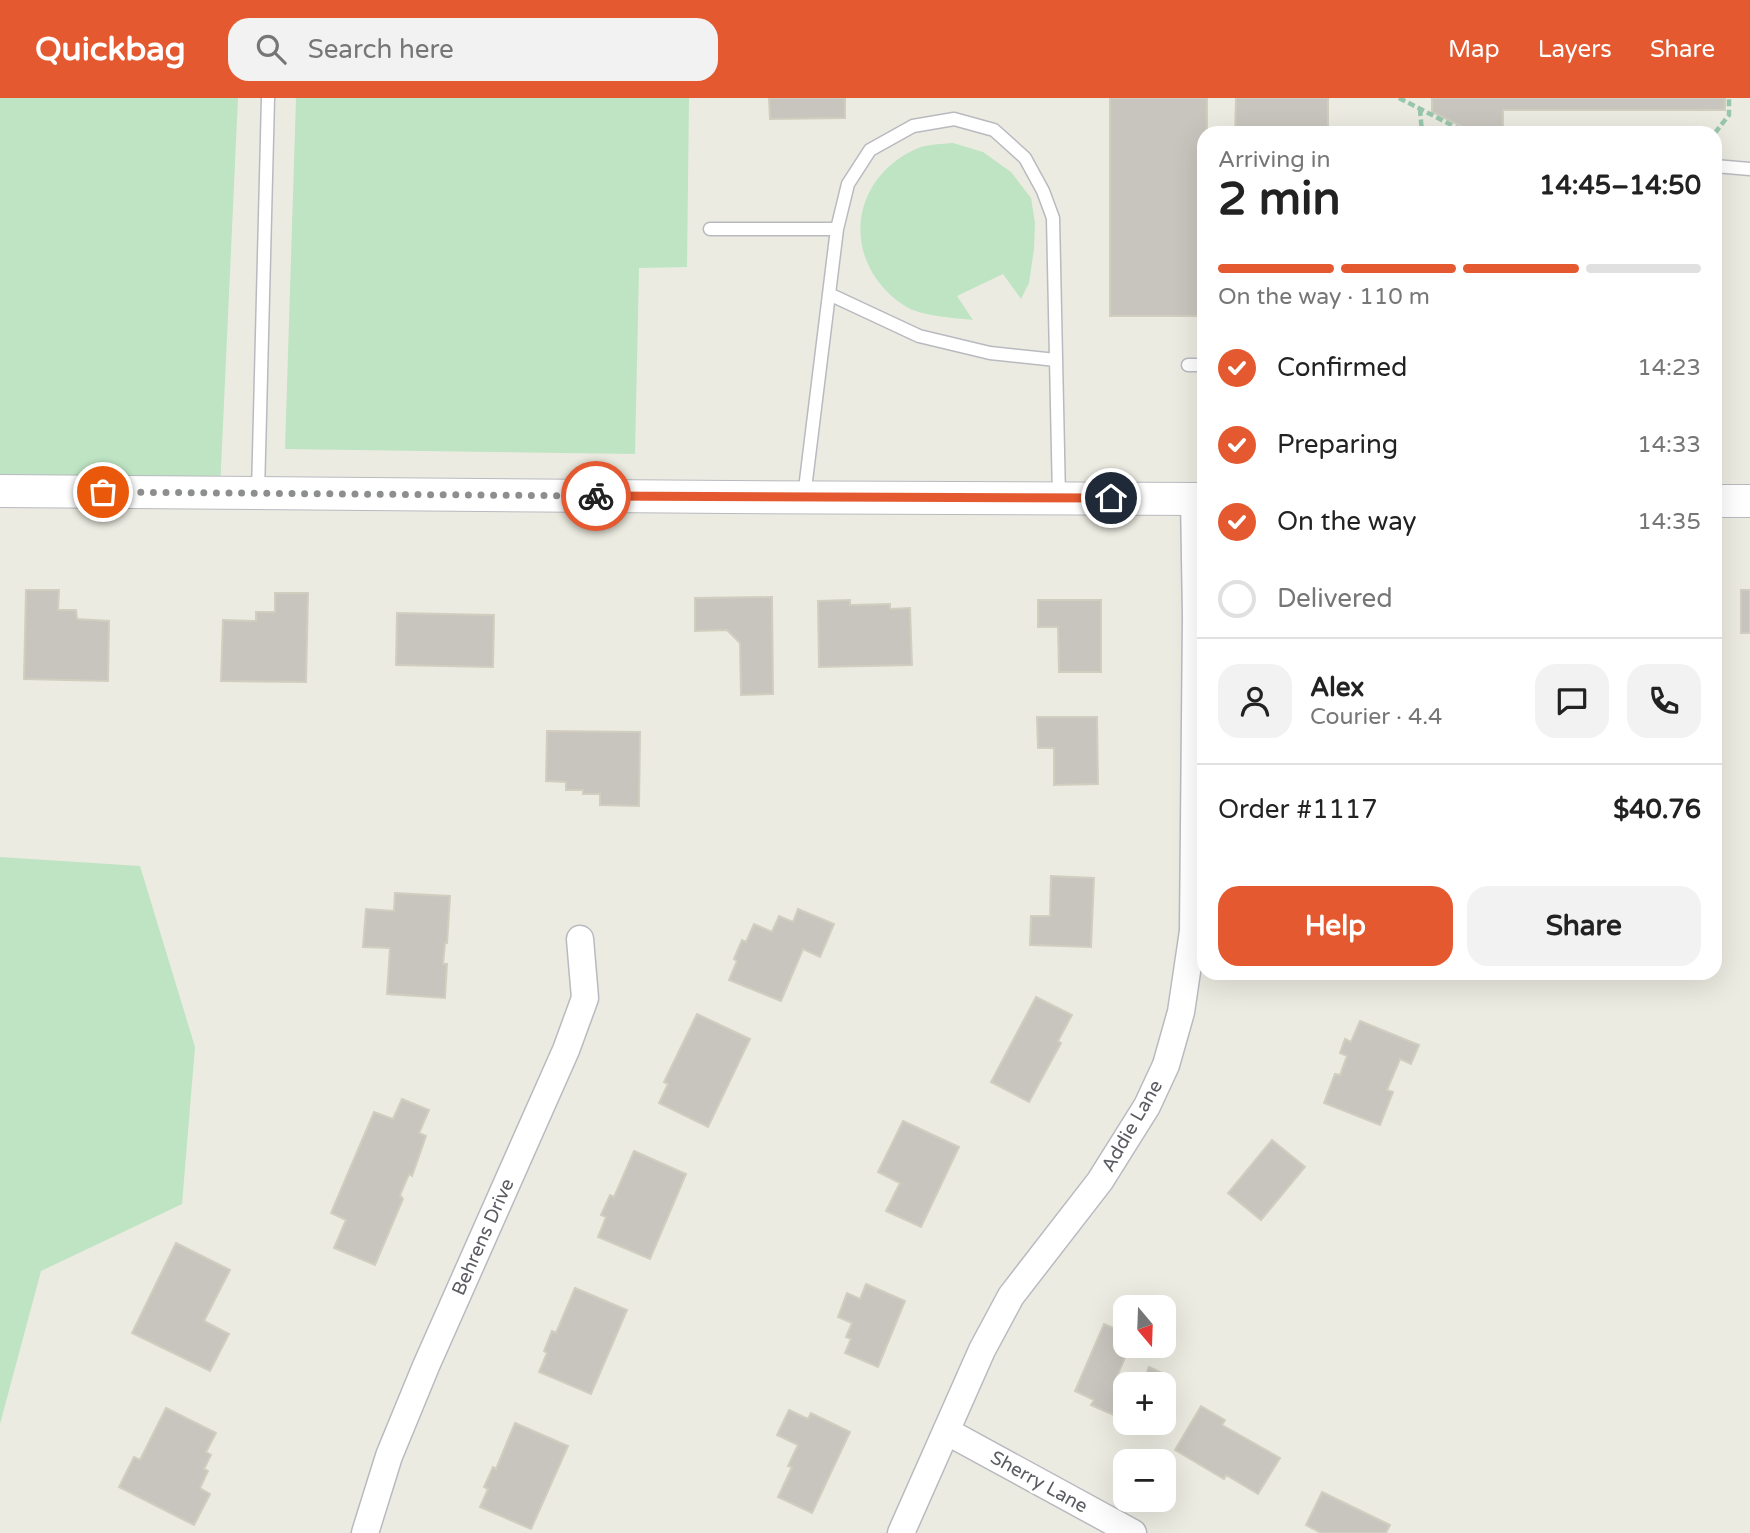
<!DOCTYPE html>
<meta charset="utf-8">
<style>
body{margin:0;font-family:"Varela Round",sans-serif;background:#f2f2f2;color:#222;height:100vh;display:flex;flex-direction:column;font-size:26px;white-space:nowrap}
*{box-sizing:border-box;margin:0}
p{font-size:23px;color:#767676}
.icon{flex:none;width:38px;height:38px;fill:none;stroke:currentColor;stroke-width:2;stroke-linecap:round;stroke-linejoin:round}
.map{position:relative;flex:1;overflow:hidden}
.details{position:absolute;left:1197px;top:28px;width:525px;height:854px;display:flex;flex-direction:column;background:#fff;border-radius:21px;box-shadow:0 7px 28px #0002}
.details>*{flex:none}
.needle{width:46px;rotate:161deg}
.fabs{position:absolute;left:1113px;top:1197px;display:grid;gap:14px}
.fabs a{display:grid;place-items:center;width:63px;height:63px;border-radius:14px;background:#fff;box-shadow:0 7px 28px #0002;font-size:35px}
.pin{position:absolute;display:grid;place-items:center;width:60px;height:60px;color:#fff;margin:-30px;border:4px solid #fff;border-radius:50%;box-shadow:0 2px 7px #0007}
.courier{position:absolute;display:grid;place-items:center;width:70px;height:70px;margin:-35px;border:5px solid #e4592f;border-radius:50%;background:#fff;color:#222;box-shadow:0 2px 9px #0007}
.summary em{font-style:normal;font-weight:700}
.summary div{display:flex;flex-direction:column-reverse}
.summary{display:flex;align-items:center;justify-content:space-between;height:119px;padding:0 21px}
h1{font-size:46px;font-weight:700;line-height:52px}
.bar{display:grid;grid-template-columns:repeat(4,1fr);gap:10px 7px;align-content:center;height:84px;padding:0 21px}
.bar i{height:9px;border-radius:5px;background:#e0e0e0}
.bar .on{background:#e4592f}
.bar p{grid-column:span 4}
.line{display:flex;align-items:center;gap:18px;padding:0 21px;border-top:2px solid #e0e0e0}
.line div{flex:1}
.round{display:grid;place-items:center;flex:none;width:74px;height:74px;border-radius:21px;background:#f2f2f2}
ol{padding:0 21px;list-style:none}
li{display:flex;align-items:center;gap:21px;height:77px}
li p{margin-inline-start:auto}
li .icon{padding:7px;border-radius:50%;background:#e4592f;color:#fff;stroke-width:4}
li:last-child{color:#767676}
li i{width:38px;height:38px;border:4px solid #e0e0e0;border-radius:50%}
.cta{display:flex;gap:14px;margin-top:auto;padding:14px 21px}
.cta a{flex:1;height:80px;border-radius:21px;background:#e4592f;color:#fff;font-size:28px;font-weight:700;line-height:80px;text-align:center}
.cta a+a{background:#f2f2f2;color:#222}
header{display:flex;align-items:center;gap:42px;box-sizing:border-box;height:98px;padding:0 35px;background:#e4592f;color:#fff}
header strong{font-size:33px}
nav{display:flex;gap:38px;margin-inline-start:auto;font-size:24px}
.search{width:490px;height:63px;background:#f2f2f2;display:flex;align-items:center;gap:18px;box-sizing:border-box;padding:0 24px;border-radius:21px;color:#767676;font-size:26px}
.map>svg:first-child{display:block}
</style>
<header>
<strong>Quickbag</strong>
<div class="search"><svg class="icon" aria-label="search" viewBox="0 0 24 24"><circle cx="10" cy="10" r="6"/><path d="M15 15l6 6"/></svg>Search here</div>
<nav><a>Map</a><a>Layers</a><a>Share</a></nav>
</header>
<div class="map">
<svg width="1750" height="1435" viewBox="0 0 1750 1435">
<rect width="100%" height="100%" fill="#ecebe1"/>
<path fill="#bee4c3" d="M0,0H238L220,392L0,391Z
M296,0H689L687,169L639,170L635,356L285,351Z
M953,45L983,54L1011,74L1031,100L1035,125L1034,151L1029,185L1021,201L1003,176L957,198L973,222C955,220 920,218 905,208C841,167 847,82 916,51C927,46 942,46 953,45Z
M0,759L140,768L195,949L182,1106L41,1173L0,1326Z"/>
<path fill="#c8c5be" stroke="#d1cec0" stroke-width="2" d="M769,0H845V20L770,21Z
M1110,0H1207V35H1204V218H1110Z
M1236,0H1328V35H1235Z
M1432,0H1725V12H1503V35H1475L1432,14Z
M26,492H59L58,512H76L77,521L109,523L108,583L24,581Z
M1741,492H1750V535H1741Z
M275,495H308L306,584L221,583L223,522L256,523V514H275Z
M772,499L773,596L741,597L740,545L727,532L695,533V500Z
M850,502V507L890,506V511L910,510L912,567L819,569L818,503Z
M1038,502H1101V574H1059L1058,529H1038Z
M397,515L494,517L493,569L396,567Z
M1037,619H1097L1098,686L1054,687V650H1038Z
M547,633L640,634L639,708L600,707V696H583V692H566V684L546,683Z
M1051,778L1094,780L1091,849L1030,847L1031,818H1050Z
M395,795L450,798L447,845H445L443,866H447L445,900L387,896L390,850L363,849L366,811L394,813Z
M798,811L834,826L820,859L803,851L781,903L729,882L737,863L734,861L742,842L746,844L754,826L772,834L779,818L793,824Z
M1036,899L1072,917L1058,943L1061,945L1029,1004L991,984Z
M697,916L750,941L708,1029L659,1005L668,986L664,984Z
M1360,923L1419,947L1411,966L1400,961L1387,992L1393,994L1380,1027L1324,1005L1335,976L1340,977L1347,958L1340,955L1345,941L1351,944Z
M402,1001L429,1012L419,1035L426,1038L412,1078L409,1076L400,1097L403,1101L375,1167L334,1150L346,1122L331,1115L374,1014L393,1021Z
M903,1023L959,1049L921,1129L886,1113L900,1085L878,1074Z
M1272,1042L1305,1069L1261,1122L1228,1095Z
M634,1053L686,1076L650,1161L598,1139L606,1119L601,1117L610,1097L614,1099Z
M176,1145L230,1172L204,1223L229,1236L210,1273L132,1235Z
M866,1186L905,1203L878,1269L845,1255L851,1241L846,1239L852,1225L838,1219L847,1195L860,1201Z
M575,1190L627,1212L591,1296L539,1274L547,1255L544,1253L552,1233L556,1235Z
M1104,1226L1125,1235V1248H1130L1117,1278L1136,1286H1125V1322L1091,1307L1094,1302L1075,1293Z
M1149,1269L1162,1275L1157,1286H1142Z
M1201,1308L1225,1322L1222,1327L1280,1360L1258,1396L1226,1377L1224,1381L1175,1352Z
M166,1310L216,1335L206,1354L211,1357L204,1371L208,1373L200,1390L210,1396L194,1427L119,1389L134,1359L140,1362Z
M789,1312L808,1321L811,1315L850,1334L812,1415L778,1399L792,1369L788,1368L798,1347L777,1337Z
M515,1325L568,1348L531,1431L480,1409L488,1391L484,1389L493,1369L496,1371Z
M1322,1394L1390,1427L1386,1435H1321L1306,1427Z"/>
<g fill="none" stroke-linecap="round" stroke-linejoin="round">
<defs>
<path id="service" d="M1715,68L1750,71
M710,131H837
M829,196L919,238L990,255L1056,262
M1188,267H1204
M258,395L268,0
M804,399L837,131L848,86L870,52L913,28L954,21L994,32L1025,60L1043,93L1053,120L1059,400"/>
<path id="minor" d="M946,1333L1133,1435
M365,1435L389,1358L426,1268L566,952L585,900L580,841
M901,1435L982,1252L1011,1198L1100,1083L1147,1008L1166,967L1181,914L1193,833L1196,518L1194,401"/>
<path id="tertiary" d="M0,393L730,399L1204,401
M1715,403H1750"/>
</defs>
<use href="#service" stroke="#b9bac0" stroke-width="15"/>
<use href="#minor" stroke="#b9bac0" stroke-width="29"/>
<use href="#tertiary" stroke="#b9bac0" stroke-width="34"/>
<path stroke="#98c6ad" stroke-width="4.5" stroke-dasharray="7 3.5" stroke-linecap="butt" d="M1399,0L1467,35
M1420,11L1422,35
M1715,35L1729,17V0"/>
<use href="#service" stroke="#fff" stroke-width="12"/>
<use href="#minor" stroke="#fff" stroke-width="26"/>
<use href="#tertiary" stroke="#fff" stroke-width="32"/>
</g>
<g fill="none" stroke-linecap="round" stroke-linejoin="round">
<path stroke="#8d8e8e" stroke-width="7" stroke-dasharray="0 12.6" d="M103,394L596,398"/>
<path stroke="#e4592f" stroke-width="9" d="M596,398L1111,400"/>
</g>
<g text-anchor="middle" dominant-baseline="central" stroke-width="6" stroke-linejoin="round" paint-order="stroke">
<g font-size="19" fill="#5a5c62" stroke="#fff">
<text transform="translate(1132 1028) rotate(-60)">Addie Lane</text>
<text transform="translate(483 1139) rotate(-66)">Behrens Drive</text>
<text transform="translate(1039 1384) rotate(29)">Sherry Lane</text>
</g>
</g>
</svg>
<div class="fabs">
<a><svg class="needle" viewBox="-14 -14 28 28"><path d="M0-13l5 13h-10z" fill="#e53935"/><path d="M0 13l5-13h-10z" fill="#767676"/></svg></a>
<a>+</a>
<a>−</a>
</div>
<div class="pin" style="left:103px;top:394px;background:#ea580c"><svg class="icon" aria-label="bag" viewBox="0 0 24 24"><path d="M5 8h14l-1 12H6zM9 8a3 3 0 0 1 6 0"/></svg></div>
<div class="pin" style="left:1111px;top:400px;background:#1f2937"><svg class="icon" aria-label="home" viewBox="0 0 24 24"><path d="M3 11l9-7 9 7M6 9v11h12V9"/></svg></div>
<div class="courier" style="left:596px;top:398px"><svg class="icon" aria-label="bike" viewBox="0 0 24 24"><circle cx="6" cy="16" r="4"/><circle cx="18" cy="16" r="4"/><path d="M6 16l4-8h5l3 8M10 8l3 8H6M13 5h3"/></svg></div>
<section class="details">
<div class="summary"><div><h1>2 min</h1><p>Arriving in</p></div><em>14:45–14:50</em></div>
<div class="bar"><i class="on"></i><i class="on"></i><i class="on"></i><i></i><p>On the way · 110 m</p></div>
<ol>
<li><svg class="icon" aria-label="check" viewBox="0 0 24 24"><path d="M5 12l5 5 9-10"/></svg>Confirmed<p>14:23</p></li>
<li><svg class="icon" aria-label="check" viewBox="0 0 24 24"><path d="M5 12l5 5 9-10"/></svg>Preparing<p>14:33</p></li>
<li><svg class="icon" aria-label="check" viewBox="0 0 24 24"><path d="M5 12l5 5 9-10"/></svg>On the way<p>14:35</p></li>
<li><i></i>Delivered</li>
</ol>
<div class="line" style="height:126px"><a class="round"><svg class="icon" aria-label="person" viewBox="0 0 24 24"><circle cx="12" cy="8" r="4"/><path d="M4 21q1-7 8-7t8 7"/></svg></a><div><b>Alex</b><p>Courier · 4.4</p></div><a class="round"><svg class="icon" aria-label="chat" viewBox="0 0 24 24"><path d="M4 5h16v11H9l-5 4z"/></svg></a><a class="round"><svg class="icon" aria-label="phone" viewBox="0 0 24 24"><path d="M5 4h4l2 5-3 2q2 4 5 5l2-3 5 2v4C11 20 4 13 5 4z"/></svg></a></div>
<div class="line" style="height:91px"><div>Order #1117</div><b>$40.76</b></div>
<div class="cta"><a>Help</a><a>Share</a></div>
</section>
</div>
